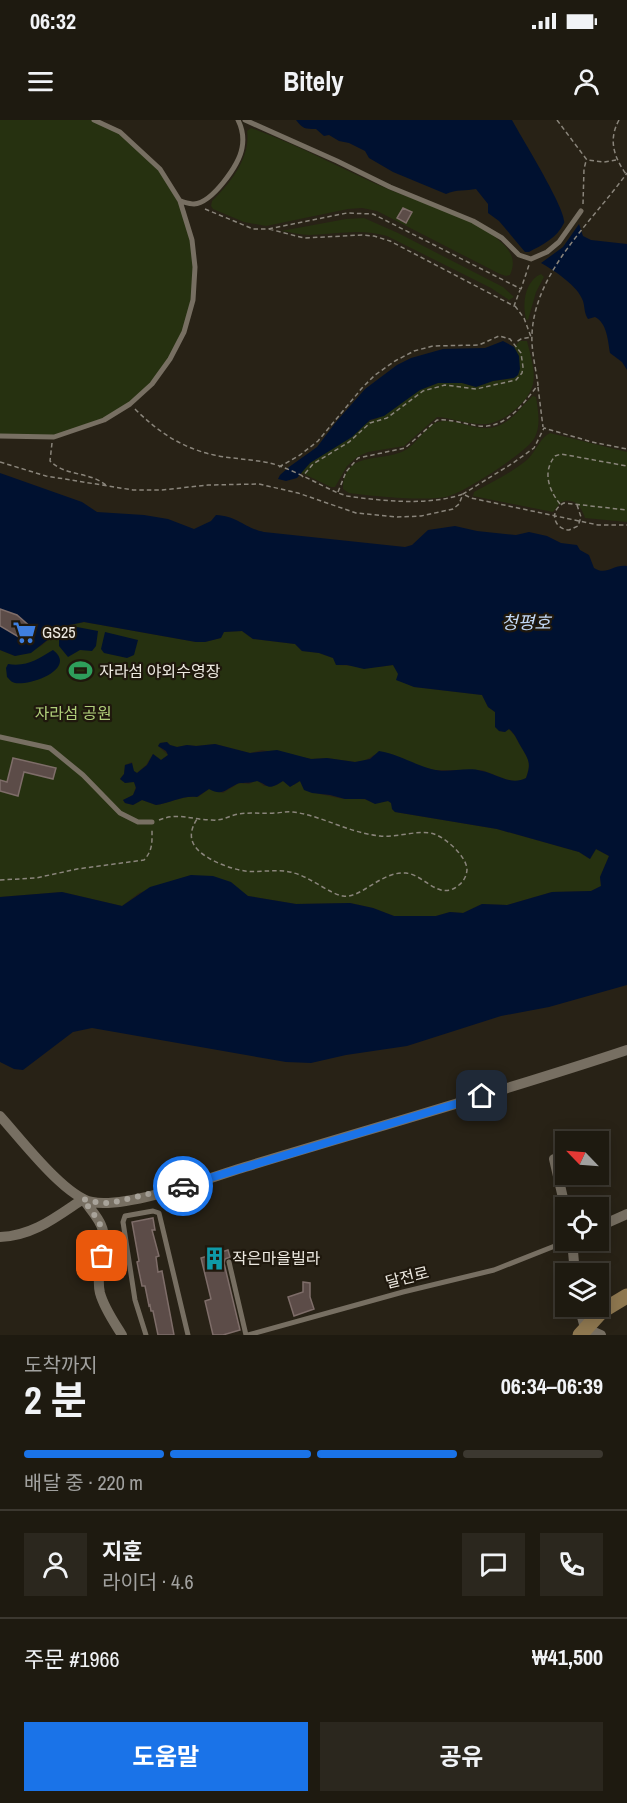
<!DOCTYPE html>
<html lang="ko">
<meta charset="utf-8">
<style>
body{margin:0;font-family:"Archivo Narrow","Noto Sans KR",sans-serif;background:#2b271e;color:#f1f3f6;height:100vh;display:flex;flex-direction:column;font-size:22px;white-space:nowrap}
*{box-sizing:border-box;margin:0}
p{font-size:20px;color:#a1a19f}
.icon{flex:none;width:33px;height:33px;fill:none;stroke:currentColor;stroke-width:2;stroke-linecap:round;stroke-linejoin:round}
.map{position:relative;height:1215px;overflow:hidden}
.drawer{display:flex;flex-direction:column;background:#1e1a10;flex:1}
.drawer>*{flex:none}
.needle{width:39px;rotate:295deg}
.tools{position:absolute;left:555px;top:1011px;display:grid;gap:12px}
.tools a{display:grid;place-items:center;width:54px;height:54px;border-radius:0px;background:#1e1a10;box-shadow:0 3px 15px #0003,0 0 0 2px #3c3830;font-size:30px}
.pin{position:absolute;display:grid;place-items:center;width:51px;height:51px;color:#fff;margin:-26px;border-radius:12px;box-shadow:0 3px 9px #0006}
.courier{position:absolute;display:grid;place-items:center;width:60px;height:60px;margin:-30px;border:4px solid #1a73e8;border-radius:50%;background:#fff;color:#222;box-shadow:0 2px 8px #0007}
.summary em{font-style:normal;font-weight:700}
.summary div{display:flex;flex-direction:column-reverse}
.summary{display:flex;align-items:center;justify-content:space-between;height:102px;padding:0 24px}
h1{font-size:39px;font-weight:700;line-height:45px}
.bar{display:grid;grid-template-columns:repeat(4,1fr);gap:9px 6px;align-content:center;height:72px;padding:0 24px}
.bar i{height:8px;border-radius:4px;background:#3c3830}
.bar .on{background:#1a73e8}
.bar p{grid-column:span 4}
.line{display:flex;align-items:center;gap:15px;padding:0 24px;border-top:2px solid #3c3830}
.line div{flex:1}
.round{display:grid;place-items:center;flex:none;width:63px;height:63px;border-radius:0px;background:#2b271e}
.cta{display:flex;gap:12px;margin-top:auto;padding:12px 24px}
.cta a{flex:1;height:69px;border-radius:0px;background:#1a73e8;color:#fff;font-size:24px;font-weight:700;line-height:69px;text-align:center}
.cta a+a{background:#2b271e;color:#f1f3f6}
.status{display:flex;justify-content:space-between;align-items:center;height:42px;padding:0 30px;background:#1e1a10;direction:ltr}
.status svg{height:16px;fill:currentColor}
header{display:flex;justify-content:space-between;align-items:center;height:78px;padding:0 24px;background:#1e1a10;font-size:27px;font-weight:700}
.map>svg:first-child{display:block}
</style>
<div class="status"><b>06:32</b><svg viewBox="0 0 49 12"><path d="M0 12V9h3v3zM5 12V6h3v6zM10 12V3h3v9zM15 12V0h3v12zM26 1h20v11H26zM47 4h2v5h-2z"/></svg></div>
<header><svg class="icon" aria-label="menu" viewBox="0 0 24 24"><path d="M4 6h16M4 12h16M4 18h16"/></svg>Bitely<svg class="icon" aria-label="person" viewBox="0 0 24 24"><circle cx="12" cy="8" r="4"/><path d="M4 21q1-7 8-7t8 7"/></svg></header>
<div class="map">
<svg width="627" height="1215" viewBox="0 0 627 1215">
<rect width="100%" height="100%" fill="#282216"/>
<path fill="#263110" d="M0,0C23,0 45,0 68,0C77,0 87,0 95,0C116,6 131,22 147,37C166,55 178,76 186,102C210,178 176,260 106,299C94,306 68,314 55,317C38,320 17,316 0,316Z
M251,8C299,25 343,50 390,70C425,84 474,96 502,123C512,132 516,142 510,155L506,156L500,154L377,91L362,88L348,89L266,106L244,102L213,89L211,86L212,81C230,64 251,37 247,11Z
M364,98L398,113L503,167L514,177L509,180L491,168L387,116C362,108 336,114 310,115C301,115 291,112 281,111L346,99Z
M541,154L544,157L536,172L528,200L526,199C522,183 525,161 541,154Z
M520,221H527C530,234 536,251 533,264C529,282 502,304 484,304C469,305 453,298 437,297L404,326L368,332L357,337L347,346L335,367H331L300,352C313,337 332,329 349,318C359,312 364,301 376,299L420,270L438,263H462L476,267L493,261L514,258L517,232L514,227Z
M533,276L536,277C538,291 541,304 535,317C529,331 465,372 449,376C428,382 371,376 349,373L343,369C344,328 385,344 407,329C417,323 428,304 438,302C456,297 477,314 498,306C514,300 521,286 533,276Z
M550,313L627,332V402L585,398C581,387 576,377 561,382L553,392L473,376L474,372C492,362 513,352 528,339C536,331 540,318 550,313Z
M84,502L196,522H205L220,518L223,512L242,511L253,519L295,524L302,531L319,533L333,538L337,545L378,547L393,545L406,563L414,567L482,575L488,587L495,592L499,611L505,612L508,609C515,614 516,618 520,625C528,639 532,641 526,658L519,662L505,659L482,650H435L374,635L364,641L355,642L327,638L312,639L262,630L250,633L215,624L196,626L187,625L177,627L170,625L167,622L160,623L158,626L168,635L161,640L153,634L146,645L137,653L133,651L132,642L125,645L124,654L120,659L125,663L133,661L136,666L133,675L123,680L125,683L133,685L142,680L156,685C170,683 183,675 198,677L209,669L223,673L239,663L249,664L257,660L264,666L277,665L282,661L294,665L300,661C302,663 302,666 304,669C305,671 341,679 345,679C356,679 363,677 373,683L388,681L392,683V689L395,692L497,709L579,732L590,739L596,729L609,736L600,757L601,766L591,771L552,772L507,785L482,784L463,793L450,792L436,796H394L373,788L350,783L296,784L248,776L191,755L139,773L122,786L62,772L0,777V530L15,536L41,526L65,506Z"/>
<path fill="#001130" d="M296,0H512C520,15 568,92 564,103C557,118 542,125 529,132H525L499,101L488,93V84L476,69C466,71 456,69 446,74L393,52L369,38L365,31L349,23L339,21L329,15L324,16L316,9C305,9 303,9 296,0Z
M579,104L583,116L591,120L627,124V250L622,242L610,233C608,221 607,203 595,197L588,199C584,193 585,188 583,181C578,166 555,151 541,143L563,127Z
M503,221L514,227L519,236L520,249L518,255L514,258L493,261L476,267L462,263H438L420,270L384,296L370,300L352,317L310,343L297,358L286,361L278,359L280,355L289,347L317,327L336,302L365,269L397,245L411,238L443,229L485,228Z
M0,353L82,382L97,392L144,395L168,399L194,409L211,401L216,395C238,396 244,408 264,412L405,427L412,425L428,410L455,406L477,411L516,415L529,412L547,416L561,423L577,425L580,430L589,435L594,448C607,456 613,444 627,446V865L549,887L501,896L407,926L346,935L311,943L286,942L92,908L73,912L23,950L14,949L0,942V777L62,772L122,786L150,767L191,755L213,756L231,762L248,776L296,784L350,783L373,788L394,796H436L450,792L463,793L482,784L507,785L552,772L591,771L601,766L600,757L609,736L596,729L590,739L579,732L497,709L395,692L392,689L391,683L388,681L375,684L365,679H345L330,675L312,673L304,670L300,661L290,667L283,661C267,671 270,666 257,661C249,664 242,662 237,664C225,670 222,676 209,669L197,677C183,675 170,683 156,685L142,680L133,685L125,683L123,680L133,675L136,668L134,662L125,663L120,659L124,654L125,645L132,643L134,651L137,653L147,645L153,634L161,640L168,635L166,631L158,626L160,623L167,622L170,625L177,627L187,625L196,626L215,624L250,633L277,630L311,639L327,638L355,642L370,639L379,631C398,634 413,644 431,649C448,654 466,646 482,651C497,654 511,666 526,658C532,642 528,639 520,625C516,618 515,614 509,609L505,612L499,611L495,607V592L488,587L482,575L414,567L396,560L398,554L393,545L364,549L347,545H336L333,538L319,533L302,531L295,524L253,519L242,511L224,512L221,518L205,522H196L84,502L65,506L31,533L15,536L0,530Z
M77,507L98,511L96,526L92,531L80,530L68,537L59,526V520L67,512Z
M105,512L138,520L134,535L127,538L104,533L101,529Z
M53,530C78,549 29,566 15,563C11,562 10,560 7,557L6,548L8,544C27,547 38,539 53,530Z"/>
<path fill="#5c4c48" stroke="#7e6d69" stroke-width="1.5" d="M403,88L412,92L406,103L397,98Z
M0,489L17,495L33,509L22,521L19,517L0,506Z
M13,638L56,648L53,659L24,652L18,676L0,671V660L7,662Z
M153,1098L155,1110H152L159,1136L156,1137L158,1152L162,1151L174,1215H158L153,1191H151L150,1185L149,1186L145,1166H142L137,1142L139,1141L132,1102Z
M228,1130L230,1137L225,1139L224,1143L240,1210L223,1215H213L205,1181L211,1179L201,1138Z
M303,1162L310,1163V1177L314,1189L294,1196L288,1177L303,1172Z"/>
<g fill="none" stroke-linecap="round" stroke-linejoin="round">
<path stroke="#8a857b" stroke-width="1.5" stroke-dasharray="4.5 3" stroke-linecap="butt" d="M557,0L587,40L604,42L616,40
M619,0C608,20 614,37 626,54
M583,84L584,49L586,41
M205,89L253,109H268L347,93L373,94L521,169L529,145
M269,109L304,118L362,115L374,116L390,121L514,186L520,170
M515,186L524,198L531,217L521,219L516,222
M538,267L543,307
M135,289C158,312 182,328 214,335C232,339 251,339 270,343C290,348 318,364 338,373L347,376C382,381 429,386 463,374L471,378L598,405H627
M52,323L50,341C66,357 90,351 107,366
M0,342L46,356L133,370H162L208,365L259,364L298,373L356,393L397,397L421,396L453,389L459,384L463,374L513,343L534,328L544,308L592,322L627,329
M279,347L300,335L318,321L362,268L375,255L395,241L414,231L433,226L479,225L499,216L510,219L521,233L523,247L522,253L516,260L476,269L445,265L423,271L387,298L370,303L349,322L313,344L302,357
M338,372L346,352L358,338L405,328L437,300C451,299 465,304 479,306C506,309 523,284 538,265C536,249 531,230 532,214C535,151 592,102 627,53
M560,384C549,370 542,352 555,336L561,334L627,346
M577,385L581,397L578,406L569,410C553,409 549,390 564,383L627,390
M159,700C178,692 193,700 212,700C222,701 229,696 238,694C250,692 262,694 275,693C281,693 286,691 293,692C323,696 349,713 380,716C397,718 419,709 434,714C446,718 466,736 467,749C467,755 464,761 459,765C439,782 425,755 406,753C381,751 361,779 343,776C330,774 310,757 294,753C278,748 261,753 245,751C230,749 196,737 192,720C190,713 193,705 197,699
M0,760L36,758L77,749L144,740C153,730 152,722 152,709"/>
<path stroke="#776f62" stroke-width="5" d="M245,0L337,41L390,67L473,101L502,118L519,135L531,139L547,132L559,122L581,91
M180,81C184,82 190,84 194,84C212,83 239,45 242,28C244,18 242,8 238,0
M0,316L54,317L104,300L130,284L152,264L170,239L184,212L193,180L195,147L192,120L180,81L160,49L120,12L94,0
M0,617L50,628L83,655L120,693L138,702H152
M229,1142L246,1215
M146,1215L135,1180L123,1102L125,1096L153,1091L159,1093L188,1215
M248,1215L403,1172L494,1150L570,1120"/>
<path stroke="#776f62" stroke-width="10" d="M0,996C20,1018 64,1076 92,1082C126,1089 210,1058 245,1047C373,1008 501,972 627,930
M554,1039L566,1091
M598,1107L627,1094
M0,1117C33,1116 56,1097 83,1079C90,1089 101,1100 103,1111C108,1131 95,1152 100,1173C104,1188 114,1202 122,1215
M572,1120L575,1154
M579,1186L585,1208L601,1215"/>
<path stroke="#8f7850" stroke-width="15" d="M580,1215L602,1191L627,1176"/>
</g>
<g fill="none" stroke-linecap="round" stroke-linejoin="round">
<path stroke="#a8a39a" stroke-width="6" stroke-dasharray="0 10.8" d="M102,1136C107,1106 99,1103 83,1079L100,1083H110L183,1066"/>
<path stroke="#1a73e8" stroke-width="8" d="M183,1066L482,976"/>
</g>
<defs>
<symbol id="supermarket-bare" viewBox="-9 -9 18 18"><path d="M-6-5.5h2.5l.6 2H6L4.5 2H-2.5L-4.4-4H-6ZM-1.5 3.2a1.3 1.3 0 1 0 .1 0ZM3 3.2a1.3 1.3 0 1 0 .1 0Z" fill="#3f7fe0" stroke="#1f180d" stroke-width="2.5" paint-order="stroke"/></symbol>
<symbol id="stadium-bare" viewBox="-9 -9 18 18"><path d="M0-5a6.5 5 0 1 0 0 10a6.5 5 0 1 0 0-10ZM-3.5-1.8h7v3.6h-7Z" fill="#2e9e5b" stroke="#1f180d" stroke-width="2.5" paint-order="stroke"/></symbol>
<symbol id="building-bare" viewBox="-9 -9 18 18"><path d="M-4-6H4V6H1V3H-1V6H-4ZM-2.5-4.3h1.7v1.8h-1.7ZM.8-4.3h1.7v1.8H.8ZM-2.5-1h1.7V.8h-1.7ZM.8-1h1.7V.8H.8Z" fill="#0f9aa8" stroke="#1f180d" stroke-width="2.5" paint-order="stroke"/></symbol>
</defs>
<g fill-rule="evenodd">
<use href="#supermarket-bare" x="8" y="496" width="33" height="33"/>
<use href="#stadium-bare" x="64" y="534" width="33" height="33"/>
<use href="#building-bare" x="198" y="1122" width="33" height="33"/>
</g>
<g text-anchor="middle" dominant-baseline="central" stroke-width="4.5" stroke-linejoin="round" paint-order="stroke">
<g font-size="16" fill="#ede9e1" stroke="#1f180d" text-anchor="start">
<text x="42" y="512">GS25</text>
<text x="99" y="551">자라섬 야외수영장</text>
<text x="232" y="1138">작은마을빌라</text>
</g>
<g font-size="16" fill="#b0cf7a" stroke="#1f180d">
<text x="73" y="593">자라섬 공원</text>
</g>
<g font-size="16" fill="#ede9e1" stroke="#1f180d">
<text transform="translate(407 1157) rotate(-14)">달전로</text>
</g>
<g font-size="18" font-style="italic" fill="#c1d7f4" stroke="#1f180d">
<text x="526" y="502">청평호</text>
</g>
</g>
</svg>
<div class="tools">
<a><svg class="needle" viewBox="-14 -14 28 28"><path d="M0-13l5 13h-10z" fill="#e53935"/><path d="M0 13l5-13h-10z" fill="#a1a19f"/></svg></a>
<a><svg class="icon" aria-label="locate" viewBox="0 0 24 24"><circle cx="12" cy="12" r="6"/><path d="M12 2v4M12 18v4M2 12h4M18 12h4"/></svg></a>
<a><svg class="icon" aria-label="layers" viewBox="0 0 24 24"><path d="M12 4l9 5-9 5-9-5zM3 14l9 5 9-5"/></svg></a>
</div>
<div class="pin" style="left:102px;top:1136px;background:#ea580c"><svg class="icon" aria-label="bag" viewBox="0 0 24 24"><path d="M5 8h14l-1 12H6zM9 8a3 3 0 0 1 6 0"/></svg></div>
<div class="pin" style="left:482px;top:976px;background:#1f2937"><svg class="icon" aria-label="home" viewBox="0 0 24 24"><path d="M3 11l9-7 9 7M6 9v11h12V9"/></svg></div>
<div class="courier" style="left:183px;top:1066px"><svg class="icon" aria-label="car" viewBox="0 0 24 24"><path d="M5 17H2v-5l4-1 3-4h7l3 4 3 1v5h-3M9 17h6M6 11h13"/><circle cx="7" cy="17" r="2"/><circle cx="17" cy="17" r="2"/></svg></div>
</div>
<section class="drawer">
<div class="summary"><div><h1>2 분</h1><p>도착까지</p></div><em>06:34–06:39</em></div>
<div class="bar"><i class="on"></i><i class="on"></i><i class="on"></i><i></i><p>배달 중 · 220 m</p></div>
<div class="line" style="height:108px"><a class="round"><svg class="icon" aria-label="person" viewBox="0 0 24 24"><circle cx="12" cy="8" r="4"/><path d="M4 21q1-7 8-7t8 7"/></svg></a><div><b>지훈</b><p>라이더 · 4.6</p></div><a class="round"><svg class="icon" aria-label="chat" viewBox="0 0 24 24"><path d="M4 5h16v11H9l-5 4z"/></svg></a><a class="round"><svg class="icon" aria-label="phone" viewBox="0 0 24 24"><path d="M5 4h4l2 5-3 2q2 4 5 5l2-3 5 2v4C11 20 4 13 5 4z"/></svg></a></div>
<div class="line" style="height:78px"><div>주문 #1966</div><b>₩41,500</b></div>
<div class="cta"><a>도움말</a><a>공유</a></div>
</section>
